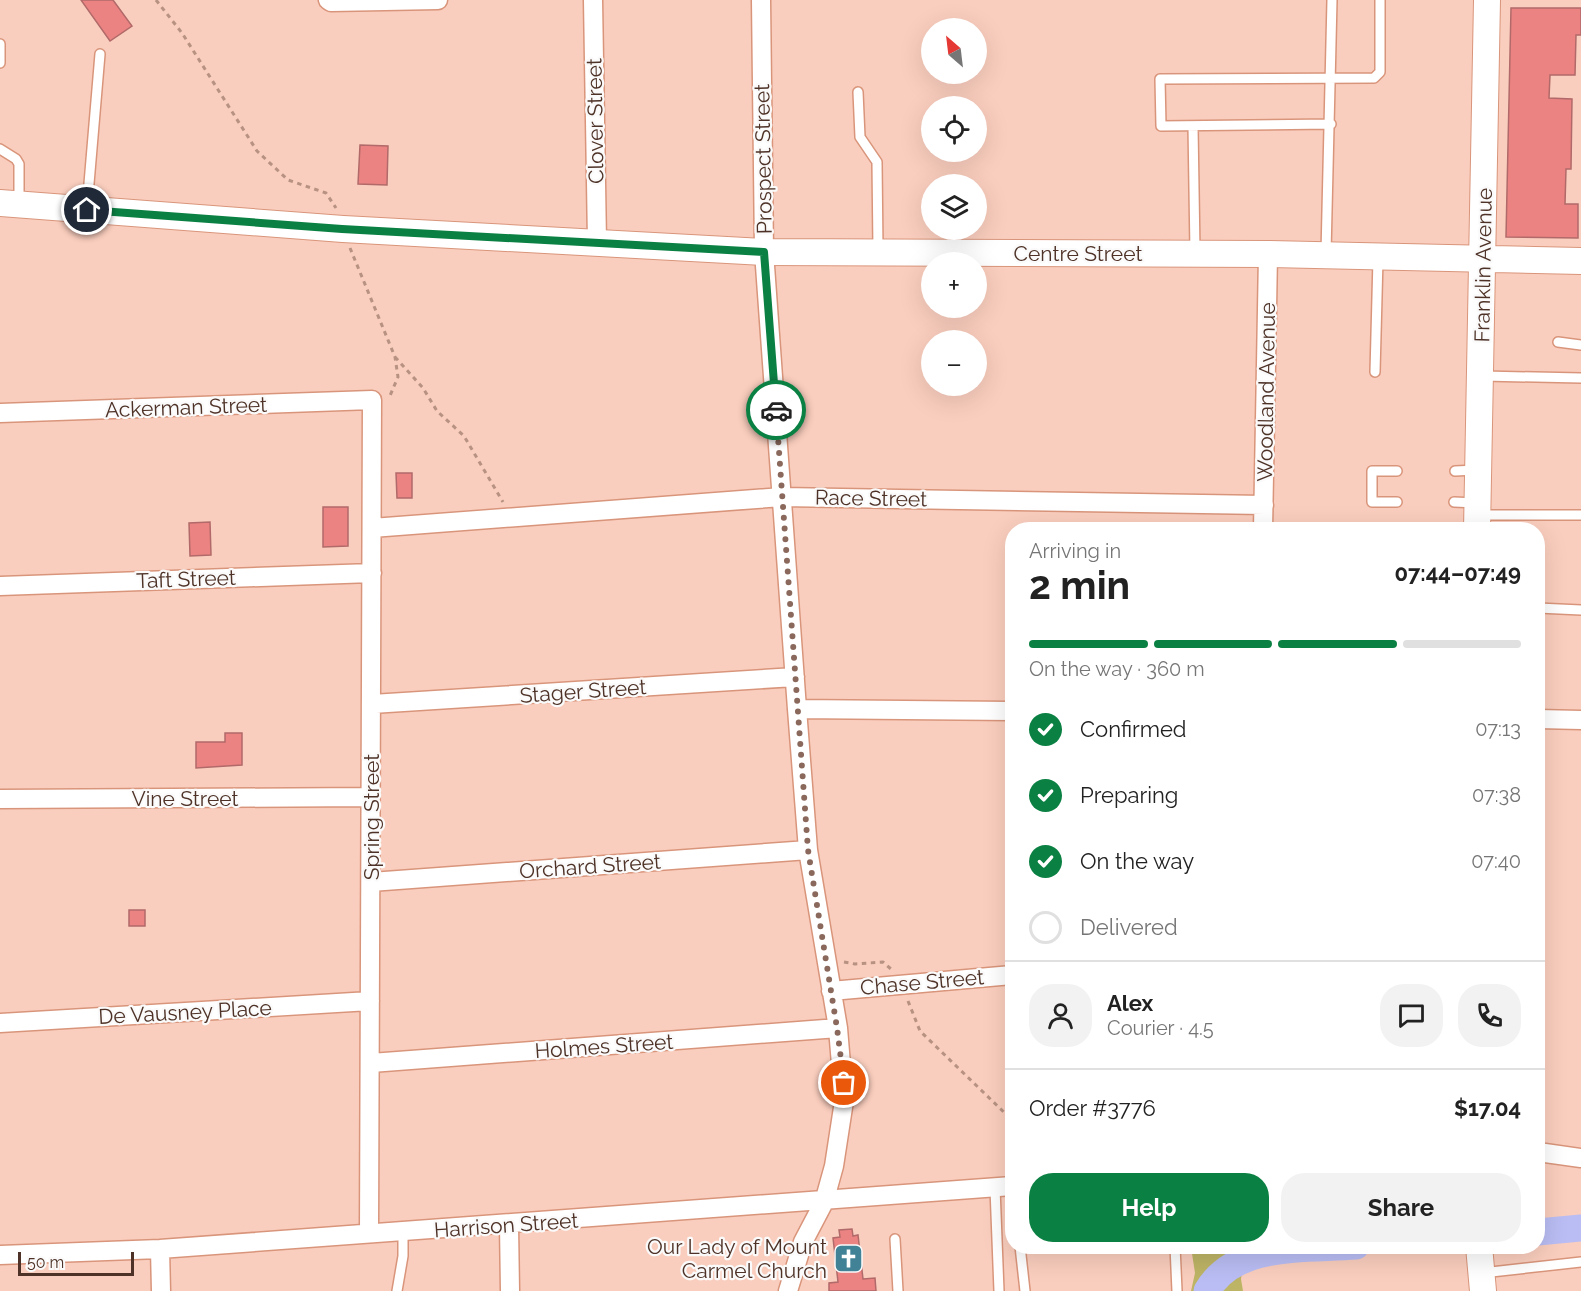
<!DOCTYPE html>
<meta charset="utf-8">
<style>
body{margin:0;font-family:Raleway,sans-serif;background:#f2f2f2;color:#222;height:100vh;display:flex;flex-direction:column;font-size:22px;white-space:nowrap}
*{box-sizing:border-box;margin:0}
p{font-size:20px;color:#767676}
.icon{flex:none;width:33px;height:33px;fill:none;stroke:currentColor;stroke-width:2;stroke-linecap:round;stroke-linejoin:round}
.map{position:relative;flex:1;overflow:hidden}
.details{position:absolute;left:1005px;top:522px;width:540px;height:732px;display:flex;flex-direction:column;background:#fff;border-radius:24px;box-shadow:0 6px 24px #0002}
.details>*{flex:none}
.needle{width:39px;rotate:332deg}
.buttons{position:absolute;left:921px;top:18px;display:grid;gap:12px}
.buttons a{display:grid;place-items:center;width:66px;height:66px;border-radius:50%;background:#fff;box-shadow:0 6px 24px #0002;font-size:30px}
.scale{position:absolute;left:18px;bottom:15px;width:116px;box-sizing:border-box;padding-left:6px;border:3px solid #4e3227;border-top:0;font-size:16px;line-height:21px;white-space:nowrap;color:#4e3227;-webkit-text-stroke:4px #fafafa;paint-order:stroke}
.pin{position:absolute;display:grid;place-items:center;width:51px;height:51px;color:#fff;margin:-26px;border:3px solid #fff;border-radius:50%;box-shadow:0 2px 6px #0007}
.courier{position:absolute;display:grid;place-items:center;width:60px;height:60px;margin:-30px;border:4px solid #0b8043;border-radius:50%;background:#fff;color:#222;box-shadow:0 2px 8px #0007}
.overview em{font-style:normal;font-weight:700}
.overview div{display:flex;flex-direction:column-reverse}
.overview{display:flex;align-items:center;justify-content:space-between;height:102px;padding:0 24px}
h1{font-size:39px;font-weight:700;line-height:45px}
.bar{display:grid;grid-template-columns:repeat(4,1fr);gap:9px 6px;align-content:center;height:72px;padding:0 24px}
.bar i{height:8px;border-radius:4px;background:#e0e0e0}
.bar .on{background:#0b8043}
.bar p{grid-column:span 4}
.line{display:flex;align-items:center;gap:15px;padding:0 24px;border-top:2px solid #e0e0e0}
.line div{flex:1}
.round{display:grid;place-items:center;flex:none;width:63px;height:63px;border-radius:24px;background:#f2f2f2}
ol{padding:0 24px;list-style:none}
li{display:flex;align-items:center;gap:18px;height:66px}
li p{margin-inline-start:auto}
li .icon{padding:6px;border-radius:50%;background:#0b8043;color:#fff;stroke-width:4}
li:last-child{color:#767676}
li i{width:33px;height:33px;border:3px solid #e0e0e0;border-radius:50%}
.button{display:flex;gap:12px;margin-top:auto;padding:12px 24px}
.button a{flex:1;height:69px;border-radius:24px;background:#0b8043;color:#fff;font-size:24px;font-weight:700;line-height:69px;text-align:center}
.button a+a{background:#f2f2f2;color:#222}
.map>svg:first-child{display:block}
</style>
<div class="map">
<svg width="1581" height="1291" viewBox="0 0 1581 1291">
<rect width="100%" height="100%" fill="#facebe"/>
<path fill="#beb466" d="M1191,1247H1246L1241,1279L1243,1291H1191L1195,1273Z"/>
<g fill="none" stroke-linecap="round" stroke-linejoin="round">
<path stroke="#b9bdf3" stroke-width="27" d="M1538,1232L1581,1228
M1207,1291C1235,1242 1307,1250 1356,1246"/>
</g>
<path fill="#eb8382" stroke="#b16a69" stroke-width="1.5" d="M81,0H113L132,26L110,41Z
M1511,8H1581V35H1576L1575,75H1550L1549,98L1572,99L1571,169H1566L1565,204H1578V238L1506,237Z
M360,145L388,146L387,185L358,184Z
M396,473H412V498H397Z
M323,507H348V546L323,547Z
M210,522L211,555L190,556L189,523Z
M225,733H242V765L196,768V742H225Z
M129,910H145V926H129Z
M852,1229L853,1236L858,1235L863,1279L875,1278L876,1291H829V1283L838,1282L833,1238L840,1237L839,1230Z"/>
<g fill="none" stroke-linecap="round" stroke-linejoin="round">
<defs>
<path id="lane" d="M0,44V63
M858,92L860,137L877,162L878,250
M1331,124L1161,126L1160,79L1374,78L1380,72V0
M1193,126L1195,252
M0,149L16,159L19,164V202
M87,207L100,54
M1326,253L1332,0
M1558,342L1581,345
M1375,372L1378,259
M1483,376L1581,378
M1455,471L1476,470
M1397,502H1372V471H1397
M1454,502L1476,503
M1480,515H1581
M1538,608L1581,610
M995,1188L999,1291
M895,1239L898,1291
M1020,1246L1025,1291
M1175,1246L1177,1291
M1482,1273L1581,1262
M397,1291L403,1256V1231"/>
<path id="street" d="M328,0L331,2L438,0
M593,0L597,242
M761,0L764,252L797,709L808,850L838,1028L844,1101L834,1166L824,1202L803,1242L788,1291
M0,413L372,400L369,1233
M372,528L782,497L1264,505
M1263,530L1268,254
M0,586L372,573
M372,704L795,677
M797,709L1012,711
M1538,719L1581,720
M0,799L370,797
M371,882L808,850
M831,991L1012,975
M0,1023L370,1001
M371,1063L838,1028
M1538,1152L1581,1158
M509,1225L510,1291
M160,1249L161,1291
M0,1255L160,1249L1012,1186"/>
<path id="secondary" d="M0,203L343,229L764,252L1268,254L1581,261
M1477,530L1487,0
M1479,1246L1483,1291"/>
</defs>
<use href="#lane" stroke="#d9957b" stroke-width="12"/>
<use href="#street" stroke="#d9957b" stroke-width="21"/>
<use href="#secondary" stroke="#d9957b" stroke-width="28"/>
<path stroke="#b79283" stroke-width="3" stroke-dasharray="4.5 4.5" stroke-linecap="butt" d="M156,0L182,33L257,151L288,180L326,193L336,208
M350,248L395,357L398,377L389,398
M395,357L423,388L437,411L464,436L503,502
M844,962L855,964L883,962L891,969
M908,1001L920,1031L1012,1120"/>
<use href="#lane" stroke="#fff" stroke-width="9"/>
<use href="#street" stroke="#fff" stroke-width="18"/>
<use href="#secondary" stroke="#fff" stroke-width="26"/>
</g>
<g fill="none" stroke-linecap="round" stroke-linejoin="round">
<path stroke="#8a695c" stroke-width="6" stroke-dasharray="0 10.8" d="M776,410L808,850L837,1028L844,1083"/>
<path stroke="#0b8043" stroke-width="8" d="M87,210L342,229L764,252L776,410"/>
</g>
<defs>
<symbol id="church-square" viewBox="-11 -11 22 22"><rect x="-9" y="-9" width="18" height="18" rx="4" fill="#428296" stroke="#fafafa"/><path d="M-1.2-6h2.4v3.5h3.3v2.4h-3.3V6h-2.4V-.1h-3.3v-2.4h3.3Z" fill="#fff"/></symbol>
</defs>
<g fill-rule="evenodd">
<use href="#church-square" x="832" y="1242" width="33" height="33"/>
</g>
<g text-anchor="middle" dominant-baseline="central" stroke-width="4.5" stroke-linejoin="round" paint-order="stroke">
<g font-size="21" fill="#4e3227" stroke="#fafafa">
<text transform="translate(595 121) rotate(-91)">Clover Street</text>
<text transform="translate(763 159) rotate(-91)">Prospect Street</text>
<text x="1078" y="253">Centre Street</text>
<text transform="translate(1483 265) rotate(-89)">Franklin Avenue</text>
<text transform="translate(1266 392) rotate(-89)">Woodland Avenue</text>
<text transform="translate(186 407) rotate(-2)">Ackerman Street</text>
<text transform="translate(871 498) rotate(1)">Race Street</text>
<text transform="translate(186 579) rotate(-2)">Taft Street</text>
<text transform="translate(583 691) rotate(-4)">Stager Street</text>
<text x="185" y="798">Vine Street</text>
<text transform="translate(371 817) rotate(-90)">Spring Street</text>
<text transform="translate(590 866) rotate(-4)">Orchard Street</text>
<text transform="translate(922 982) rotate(-5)">Chase Street</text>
<text transform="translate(185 1012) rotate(-3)">De Vausney Place</text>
<text transform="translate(604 1046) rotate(-4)">Holmes Street</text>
<text transform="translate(506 1225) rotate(-4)">Harrison Street</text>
</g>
<g font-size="21" fill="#4e3227" stroke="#fafafa" text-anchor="end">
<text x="827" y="1246">Our Lady of Mount<tspan x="827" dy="24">Carmel Church</tspan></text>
</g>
</g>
</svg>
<div class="buttons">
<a><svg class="needle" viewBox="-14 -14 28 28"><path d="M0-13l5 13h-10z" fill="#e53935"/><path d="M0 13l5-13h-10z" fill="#767676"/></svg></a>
<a><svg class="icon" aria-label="locate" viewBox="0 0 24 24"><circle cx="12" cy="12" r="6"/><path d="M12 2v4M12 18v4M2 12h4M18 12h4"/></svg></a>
<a><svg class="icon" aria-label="layers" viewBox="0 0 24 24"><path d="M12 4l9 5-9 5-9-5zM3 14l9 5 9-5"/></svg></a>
<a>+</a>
<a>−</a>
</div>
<div class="scale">50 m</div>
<div class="pin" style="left:844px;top:1083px;background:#ea580c"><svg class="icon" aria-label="bag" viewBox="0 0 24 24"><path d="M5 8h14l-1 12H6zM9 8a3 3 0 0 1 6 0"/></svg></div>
<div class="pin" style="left:87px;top:210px;background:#1f2937"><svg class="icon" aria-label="home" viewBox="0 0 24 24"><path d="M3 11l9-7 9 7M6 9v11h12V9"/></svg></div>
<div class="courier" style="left:776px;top:410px"><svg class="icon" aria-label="car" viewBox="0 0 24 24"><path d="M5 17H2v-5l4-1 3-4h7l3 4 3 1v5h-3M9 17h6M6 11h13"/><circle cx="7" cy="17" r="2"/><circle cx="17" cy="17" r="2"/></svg></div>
<section class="details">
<div class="overview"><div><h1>2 min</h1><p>Arriving in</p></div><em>07:44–07:49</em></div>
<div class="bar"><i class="on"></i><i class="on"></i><i class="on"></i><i></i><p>On the way · 360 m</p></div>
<ol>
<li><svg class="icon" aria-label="check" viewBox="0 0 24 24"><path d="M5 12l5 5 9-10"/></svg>Confirmed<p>07:13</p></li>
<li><svg class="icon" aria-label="check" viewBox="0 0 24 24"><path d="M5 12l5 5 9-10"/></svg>Preparing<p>07:38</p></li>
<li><svg class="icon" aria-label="check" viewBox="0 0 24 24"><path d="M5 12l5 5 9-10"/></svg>On the way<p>07:40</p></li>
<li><i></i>Delivered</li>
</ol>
<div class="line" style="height:108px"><a class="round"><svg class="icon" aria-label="person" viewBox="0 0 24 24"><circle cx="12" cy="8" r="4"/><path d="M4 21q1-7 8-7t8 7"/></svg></a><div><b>Alex</b><p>Courier · 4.5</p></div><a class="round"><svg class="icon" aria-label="chat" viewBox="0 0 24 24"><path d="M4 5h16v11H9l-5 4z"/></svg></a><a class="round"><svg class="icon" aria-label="phone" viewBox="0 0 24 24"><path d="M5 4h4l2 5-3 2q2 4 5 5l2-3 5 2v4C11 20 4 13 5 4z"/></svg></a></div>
<div class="line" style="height:78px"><div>Order #3776</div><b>$17.04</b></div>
<div class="button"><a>Help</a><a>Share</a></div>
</section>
</div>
